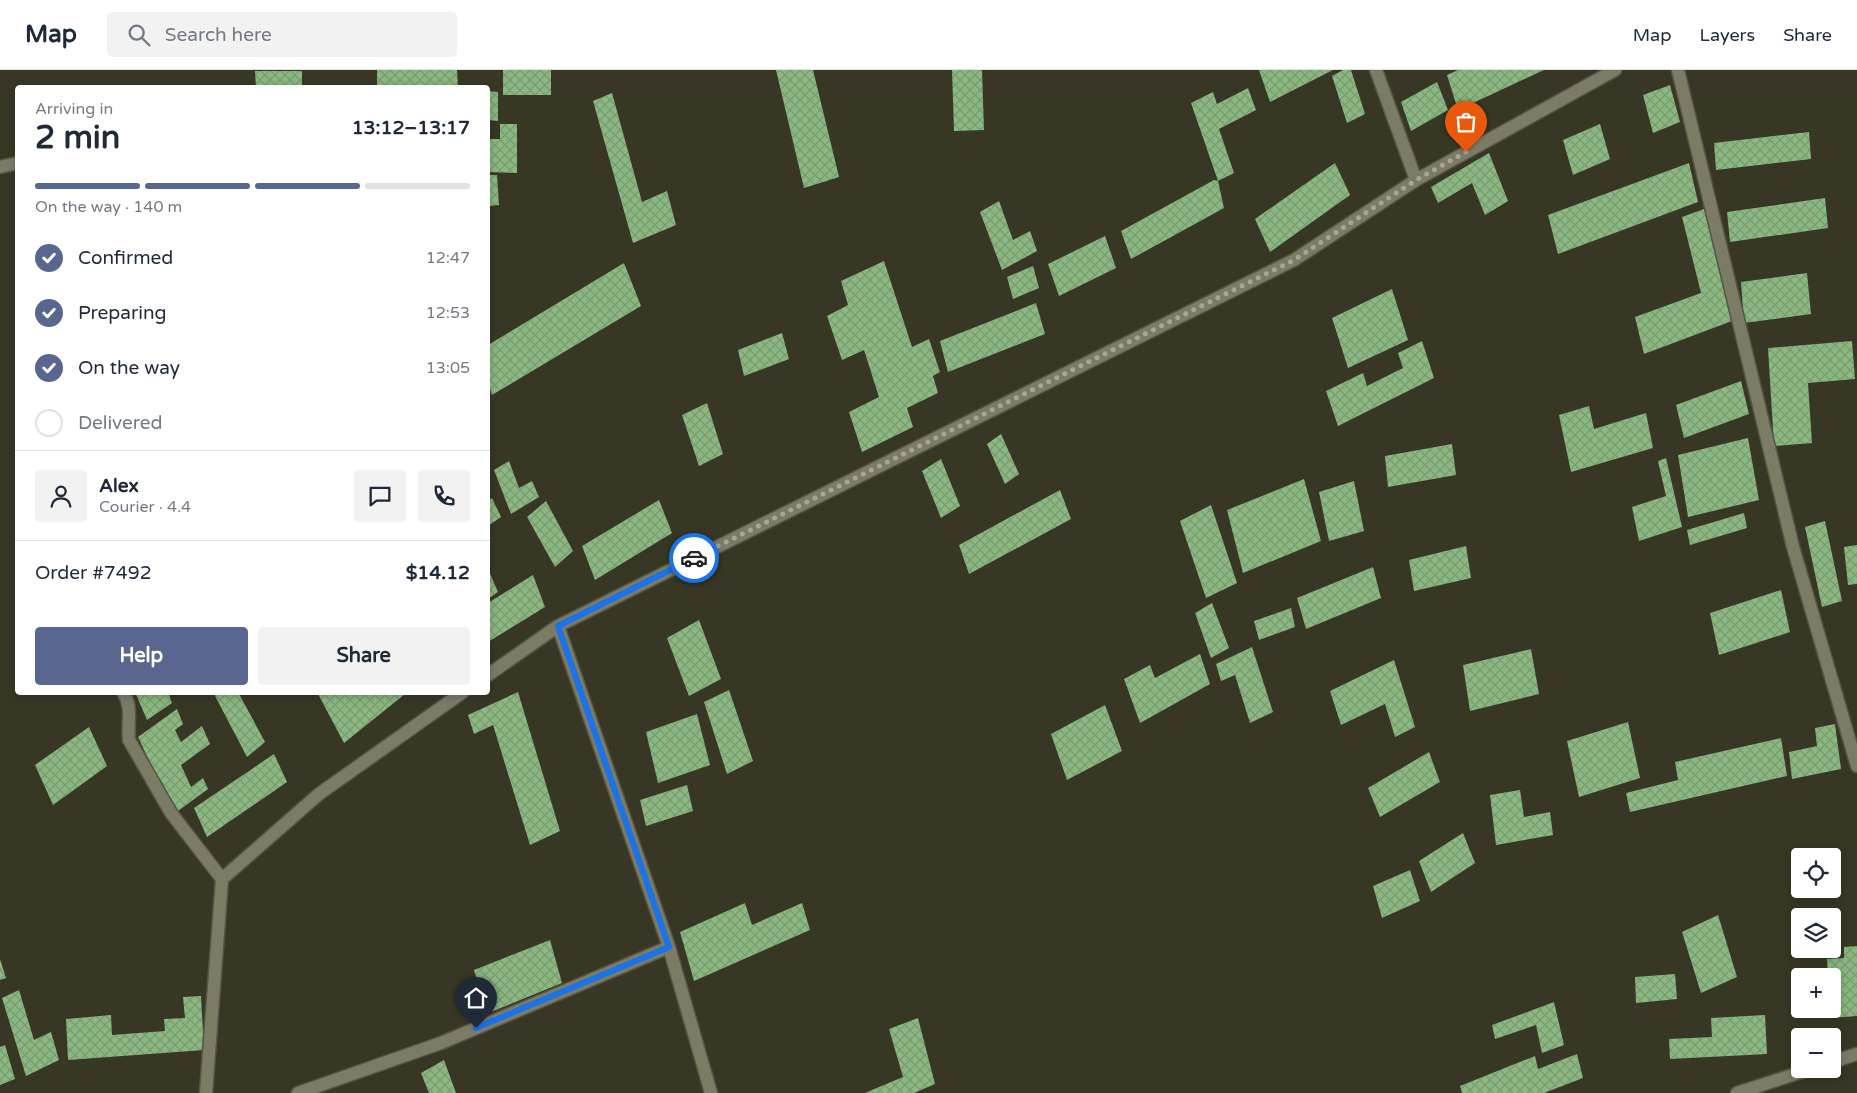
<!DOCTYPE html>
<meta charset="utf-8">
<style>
body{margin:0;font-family:"Varela Round",sans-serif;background:#f2f2f3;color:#1f2937;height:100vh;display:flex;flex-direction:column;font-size:19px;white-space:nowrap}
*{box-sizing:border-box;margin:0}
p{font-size:16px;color:#747a83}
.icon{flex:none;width:28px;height:28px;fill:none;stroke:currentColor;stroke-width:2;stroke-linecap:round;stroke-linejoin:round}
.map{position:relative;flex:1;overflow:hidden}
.panel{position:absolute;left:15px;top:15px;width:475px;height:610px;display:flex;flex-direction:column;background:#fff;border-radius:5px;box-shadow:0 2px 8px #0003}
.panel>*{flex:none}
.fabs{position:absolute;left:1791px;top:778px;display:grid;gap:10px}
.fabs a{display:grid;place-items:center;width:50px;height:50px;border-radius:5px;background:#fff;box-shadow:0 2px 8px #0003;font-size:25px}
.pin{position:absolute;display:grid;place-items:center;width:42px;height:42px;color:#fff;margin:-51px -21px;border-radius:50% 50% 50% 0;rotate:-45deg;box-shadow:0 0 5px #0007}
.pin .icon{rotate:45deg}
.courier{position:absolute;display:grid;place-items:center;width:50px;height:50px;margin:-25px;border:4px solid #1a73e8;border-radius:50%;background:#fff;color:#222;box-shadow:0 1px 6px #0007}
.overview em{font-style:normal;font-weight:700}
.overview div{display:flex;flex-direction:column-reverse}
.overview{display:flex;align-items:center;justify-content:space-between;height:85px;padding:0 20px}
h1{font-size:32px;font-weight:700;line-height:38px}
.bar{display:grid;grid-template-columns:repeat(4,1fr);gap:8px 5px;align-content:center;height:60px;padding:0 20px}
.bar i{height:6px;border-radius:4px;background:#e0e1e3}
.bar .selected{background:#596790}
.bar p{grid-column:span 4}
.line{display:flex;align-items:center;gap:12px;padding:0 20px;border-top:1px solid #e0e1e3}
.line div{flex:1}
.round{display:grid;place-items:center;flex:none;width:52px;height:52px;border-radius:5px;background:#f2f2f3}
ol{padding:0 20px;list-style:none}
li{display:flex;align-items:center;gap:15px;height:55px}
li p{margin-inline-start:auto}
li .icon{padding:5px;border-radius:50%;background:#596790;color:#fff;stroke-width:4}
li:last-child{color:#747a83}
li i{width:28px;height:28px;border:2px solid #e0e1e3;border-radius:50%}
.cta{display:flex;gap:10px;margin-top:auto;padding:10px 20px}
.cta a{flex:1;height:58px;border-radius:5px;background:#596790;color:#fff;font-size:20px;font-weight:700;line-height:58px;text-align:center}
.cta a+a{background:#f2f2f3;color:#1f2937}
header{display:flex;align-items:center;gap:30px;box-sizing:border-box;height:70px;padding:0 25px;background:#fff;border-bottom:1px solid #e0e1e3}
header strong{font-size:24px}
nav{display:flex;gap:28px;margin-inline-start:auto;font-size:18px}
.search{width:350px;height:45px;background:#f2f2f3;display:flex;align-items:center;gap:12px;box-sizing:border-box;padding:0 18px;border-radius:5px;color:#747a83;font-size:19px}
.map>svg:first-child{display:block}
</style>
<header>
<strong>Map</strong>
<div class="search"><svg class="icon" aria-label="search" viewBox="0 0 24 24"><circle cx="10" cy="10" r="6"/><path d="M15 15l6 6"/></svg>Search here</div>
<nav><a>Map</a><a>Layers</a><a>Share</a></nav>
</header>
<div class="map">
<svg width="1857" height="1023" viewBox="0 0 1857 1023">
<defs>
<pattern id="building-cross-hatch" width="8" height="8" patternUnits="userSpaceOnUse" patternTransform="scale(1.25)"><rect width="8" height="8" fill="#8ab880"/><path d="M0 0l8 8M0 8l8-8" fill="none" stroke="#789b70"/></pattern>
</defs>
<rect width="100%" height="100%" fill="#383725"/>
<path fill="url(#building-cross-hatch)" d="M377,0H457L458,18H377Z
M503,0H551V25H503Z
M776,0H813L839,107L804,118Z
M952,0H982L984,60L954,61Z
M1259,0H1333L1270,32Z
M1343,0H1351L1365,44L1347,53L1332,6Z
M1458,0H1544L1458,40L1447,5Z
M255,1H302V18H256Z
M1437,12L1448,40L1411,61L1401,32Z
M1670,15L1680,52L1653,63L1643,25Z
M1248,18L1256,40L1219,59L1234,103L1218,111L1191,33L1213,22L1217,34Z
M488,21L498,22V51L488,50Z
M612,23L642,132L667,121L676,155L633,173L593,31Z
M500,54H517V103L488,102V69H500Z
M1600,54L1610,89L1573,105L1563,70Z
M1809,62L1811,89L1716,100L1714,73Z
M1489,83L1508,131L1485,145L1472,113L1438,133L1431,117Z
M1335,93L1350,125L1270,182L1255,149Z
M1689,93L1698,132L1558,184L1548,145Z
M488,105H497L499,135L488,136Z
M1214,110L1218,111L1224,138L1131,189L1121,161Z
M1825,128L1828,158L1730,172L1727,142Z
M999,131L1013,170L1030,161L1037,181L1002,200L980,142Z
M1704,139L1732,251L1644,284L1635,247L1701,223L1682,147Z
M1105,166L1116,198L1059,226L1048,194Z
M884,191L912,277L929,269L940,302L933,306L938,323L907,338L913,357L862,382L849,342L879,327L864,280L842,290L827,246L848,235L841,211Z
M624,193L641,236L492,325L488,314V275Z
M1033,196L1039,218L1013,229L1007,207Z
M1807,203L1811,244L1744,253L1741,212Z
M1392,219L1408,270L1348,298L1332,248Z
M1036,233L1045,264L948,302L940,271Z
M782,263L789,289L744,306L738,280Z
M1422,271L1434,308L1338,356L1326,321L1363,303L1367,316L1403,298L1398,283Z
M1852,271L1855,309L1808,313L1812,373L1774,376L1768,278Z
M1741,311L1749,344L1684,368L1676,335Z
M707,333L723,384L699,396L682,345Z
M1589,336L1594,359L1646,343L1653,378L1571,402L1559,345Z
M1001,364L1019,404L1005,414L987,374Z
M1748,368L1759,430L1688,447L1678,385Z
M1452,374L1456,405L1388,417L1385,386Z
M1666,388L1682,457L1639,471L1632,437L1666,426L1658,391Z
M941,389L960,436L941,448L922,401Z
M509,391L519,418L532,411L539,427L511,444L494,400Z
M1304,409L1321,471L1243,503L1227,440Z
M1354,411L1364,461L1329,471L1319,422Z
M1060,420L1071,449L969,504L959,475Z
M492,428L501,447L488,456V431Z
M659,430L672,463L595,510L582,476Z
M546,431L573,481L555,497L527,447Z
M1211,435L1237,513L1206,528L1180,451Z
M1744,443L1747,458L1690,475L1687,460Z
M1825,451L1842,531L1822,537L1805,457Z
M1857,475V514L1848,515L1844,477Z
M1466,476L1471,508L1414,521L1409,490Z
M1373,497L1381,528L1306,559L1297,528Z
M488,499L498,522L488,529Z
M533,505L545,537L488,572V533Z
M1781,520L1790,562L1719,585L1710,543Z
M1212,533L1229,578L1211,588L1195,543Z
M1291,538L1295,557L1259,570L1254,551Z
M699,550L721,609L689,626L667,568Z
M1252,577L1273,642L1250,653L1235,605L1221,611L1216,594Z
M1531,579L1539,624L1470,641L1463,595Z
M1200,584L1210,614L1140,653L1124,609L1150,595L1155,608Z
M1394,590L1415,657L1395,667L1385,634L1341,655L1330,621Z
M729,620L753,691L727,704L704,632Z
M135,622H168L172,633L147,650Z
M213,622H238L265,672L247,687Z
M317,622H405V624L344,673Z
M518,622L560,761L530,775L493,655L474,664L468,645Z
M1105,635L1122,681L1067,710L1051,664Z
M177,639L183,654L175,660L181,672L202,656L210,674L181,695L191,717L203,708L208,719L174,744L138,667Z
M697,644L710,695L658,713L646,662Z
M1628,652L1640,708L1579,727L1567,671Z
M1835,654L1841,699L1792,709L1789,682L1817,676L1815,658Z
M89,657L107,696L53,735L35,695Z
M1781,668L1787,706L1630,742L1626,723L1678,710L1675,692Z
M1429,682L1440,712L1380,747L1368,718Z
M274,684L287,712L207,767L194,738Z
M687,715L693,741L646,756L640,730Z
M1520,720L1524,747L1550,742L1553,765L1496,775L1490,725Z
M1463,763L1475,793L1431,822L1419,791Z
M1410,800L1420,831L1382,848L1373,816Z
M745,833L752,855L802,833L810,860L694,911L680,862Z
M1718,845L1737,907L1701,923L1682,862Z
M550,870L562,913L486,944L474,900Z
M1857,876V946L1831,948L1830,939H1832V906H1828L1827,889L1844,888V877Z
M0,889L6,908L0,910Z
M1675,904L1677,929L1636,933L1635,907Z
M19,920L34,970L51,962L59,990L26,1006L2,928Z
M201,926L204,980L68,990L66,949L111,945L112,965L165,961L164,949L185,948L183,927Z
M1554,932L1564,975L1542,983L1536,955L1495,969L1492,955Z
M1765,945L1767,984L1670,989L1669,969L1712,967L1711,948Z
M918,948L935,1014L914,1023H865L903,1007L889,959Z
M5,975L15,1009L0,1015V977Z
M1577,984L1583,1008L1544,1023H1462L1460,1016L1535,986L1538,999Z
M444,990L456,1023H429L421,1003Z"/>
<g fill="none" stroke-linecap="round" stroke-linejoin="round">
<defs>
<path id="minor" d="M1376,0L1416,110
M1678,0L1793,477L1857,696
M0,97L18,93
M558,556L669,877L711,1023
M488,605L558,556L1294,190L1416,110L1615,0
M123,622C133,637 127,653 129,670L171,743L222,809
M1832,992L1857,984
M206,1023L222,809L319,724L463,622
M298,1023L441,973L669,877
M1737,1023L1811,999"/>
</defs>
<use href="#minor" stroke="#555545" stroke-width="15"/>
<use href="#minor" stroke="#7b7b66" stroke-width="12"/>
</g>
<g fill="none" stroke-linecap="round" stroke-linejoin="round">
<path stroke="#a6a697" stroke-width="5" stroke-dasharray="0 9" d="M694,488L1294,190L1416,110L1466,82"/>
<path stroke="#1a73e8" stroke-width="6" d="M476,958L669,877L558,556L694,488"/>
</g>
</svg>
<div class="fabs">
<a><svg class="icon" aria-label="locate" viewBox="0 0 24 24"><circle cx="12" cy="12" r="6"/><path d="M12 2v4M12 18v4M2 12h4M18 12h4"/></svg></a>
<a><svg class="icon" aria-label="layers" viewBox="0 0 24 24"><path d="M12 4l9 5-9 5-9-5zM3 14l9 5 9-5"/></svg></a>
<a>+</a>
<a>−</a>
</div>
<div class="pin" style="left:1466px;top:82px;background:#ea580c"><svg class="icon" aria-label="bag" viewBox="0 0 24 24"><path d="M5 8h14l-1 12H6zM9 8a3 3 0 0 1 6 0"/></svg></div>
<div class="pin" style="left:476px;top:958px;background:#1f2937"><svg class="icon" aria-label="home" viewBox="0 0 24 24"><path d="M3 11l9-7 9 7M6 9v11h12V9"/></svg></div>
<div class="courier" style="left:694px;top:488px"><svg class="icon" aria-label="car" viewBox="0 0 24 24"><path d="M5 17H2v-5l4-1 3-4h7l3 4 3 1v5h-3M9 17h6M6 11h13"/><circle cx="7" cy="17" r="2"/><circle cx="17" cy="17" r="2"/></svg></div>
<section class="panel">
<div class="overview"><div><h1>2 min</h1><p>Arriving in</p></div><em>13:12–13:17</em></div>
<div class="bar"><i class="selected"></i><i class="selected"></i><i class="selected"></i><i></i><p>On the way · 140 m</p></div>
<ol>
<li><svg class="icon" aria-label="check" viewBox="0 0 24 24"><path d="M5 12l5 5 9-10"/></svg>Confirmed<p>12:47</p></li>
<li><svg class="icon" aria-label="check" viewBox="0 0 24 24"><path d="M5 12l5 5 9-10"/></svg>Preparing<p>12:53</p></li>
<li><svg class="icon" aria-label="check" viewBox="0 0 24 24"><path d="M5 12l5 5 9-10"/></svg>On the way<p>13:05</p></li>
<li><i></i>Delivered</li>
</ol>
<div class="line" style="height:90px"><a class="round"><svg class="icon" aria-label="person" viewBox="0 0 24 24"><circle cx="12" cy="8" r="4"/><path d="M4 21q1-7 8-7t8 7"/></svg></a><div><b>Alex</b><p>Courier · 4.4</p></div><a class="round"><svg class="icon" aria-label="chat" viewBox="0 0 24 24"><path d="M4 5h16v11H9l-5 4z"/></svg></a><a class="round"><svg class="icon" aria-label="phone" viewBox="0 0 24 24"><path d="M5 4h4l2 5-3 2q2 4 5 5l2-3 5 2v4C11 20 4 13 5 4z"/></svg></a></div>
<div class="line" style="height:65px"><div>Order #7492</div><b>$14.12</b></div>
<div class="cta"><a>Help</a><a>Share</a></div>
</section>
</div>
